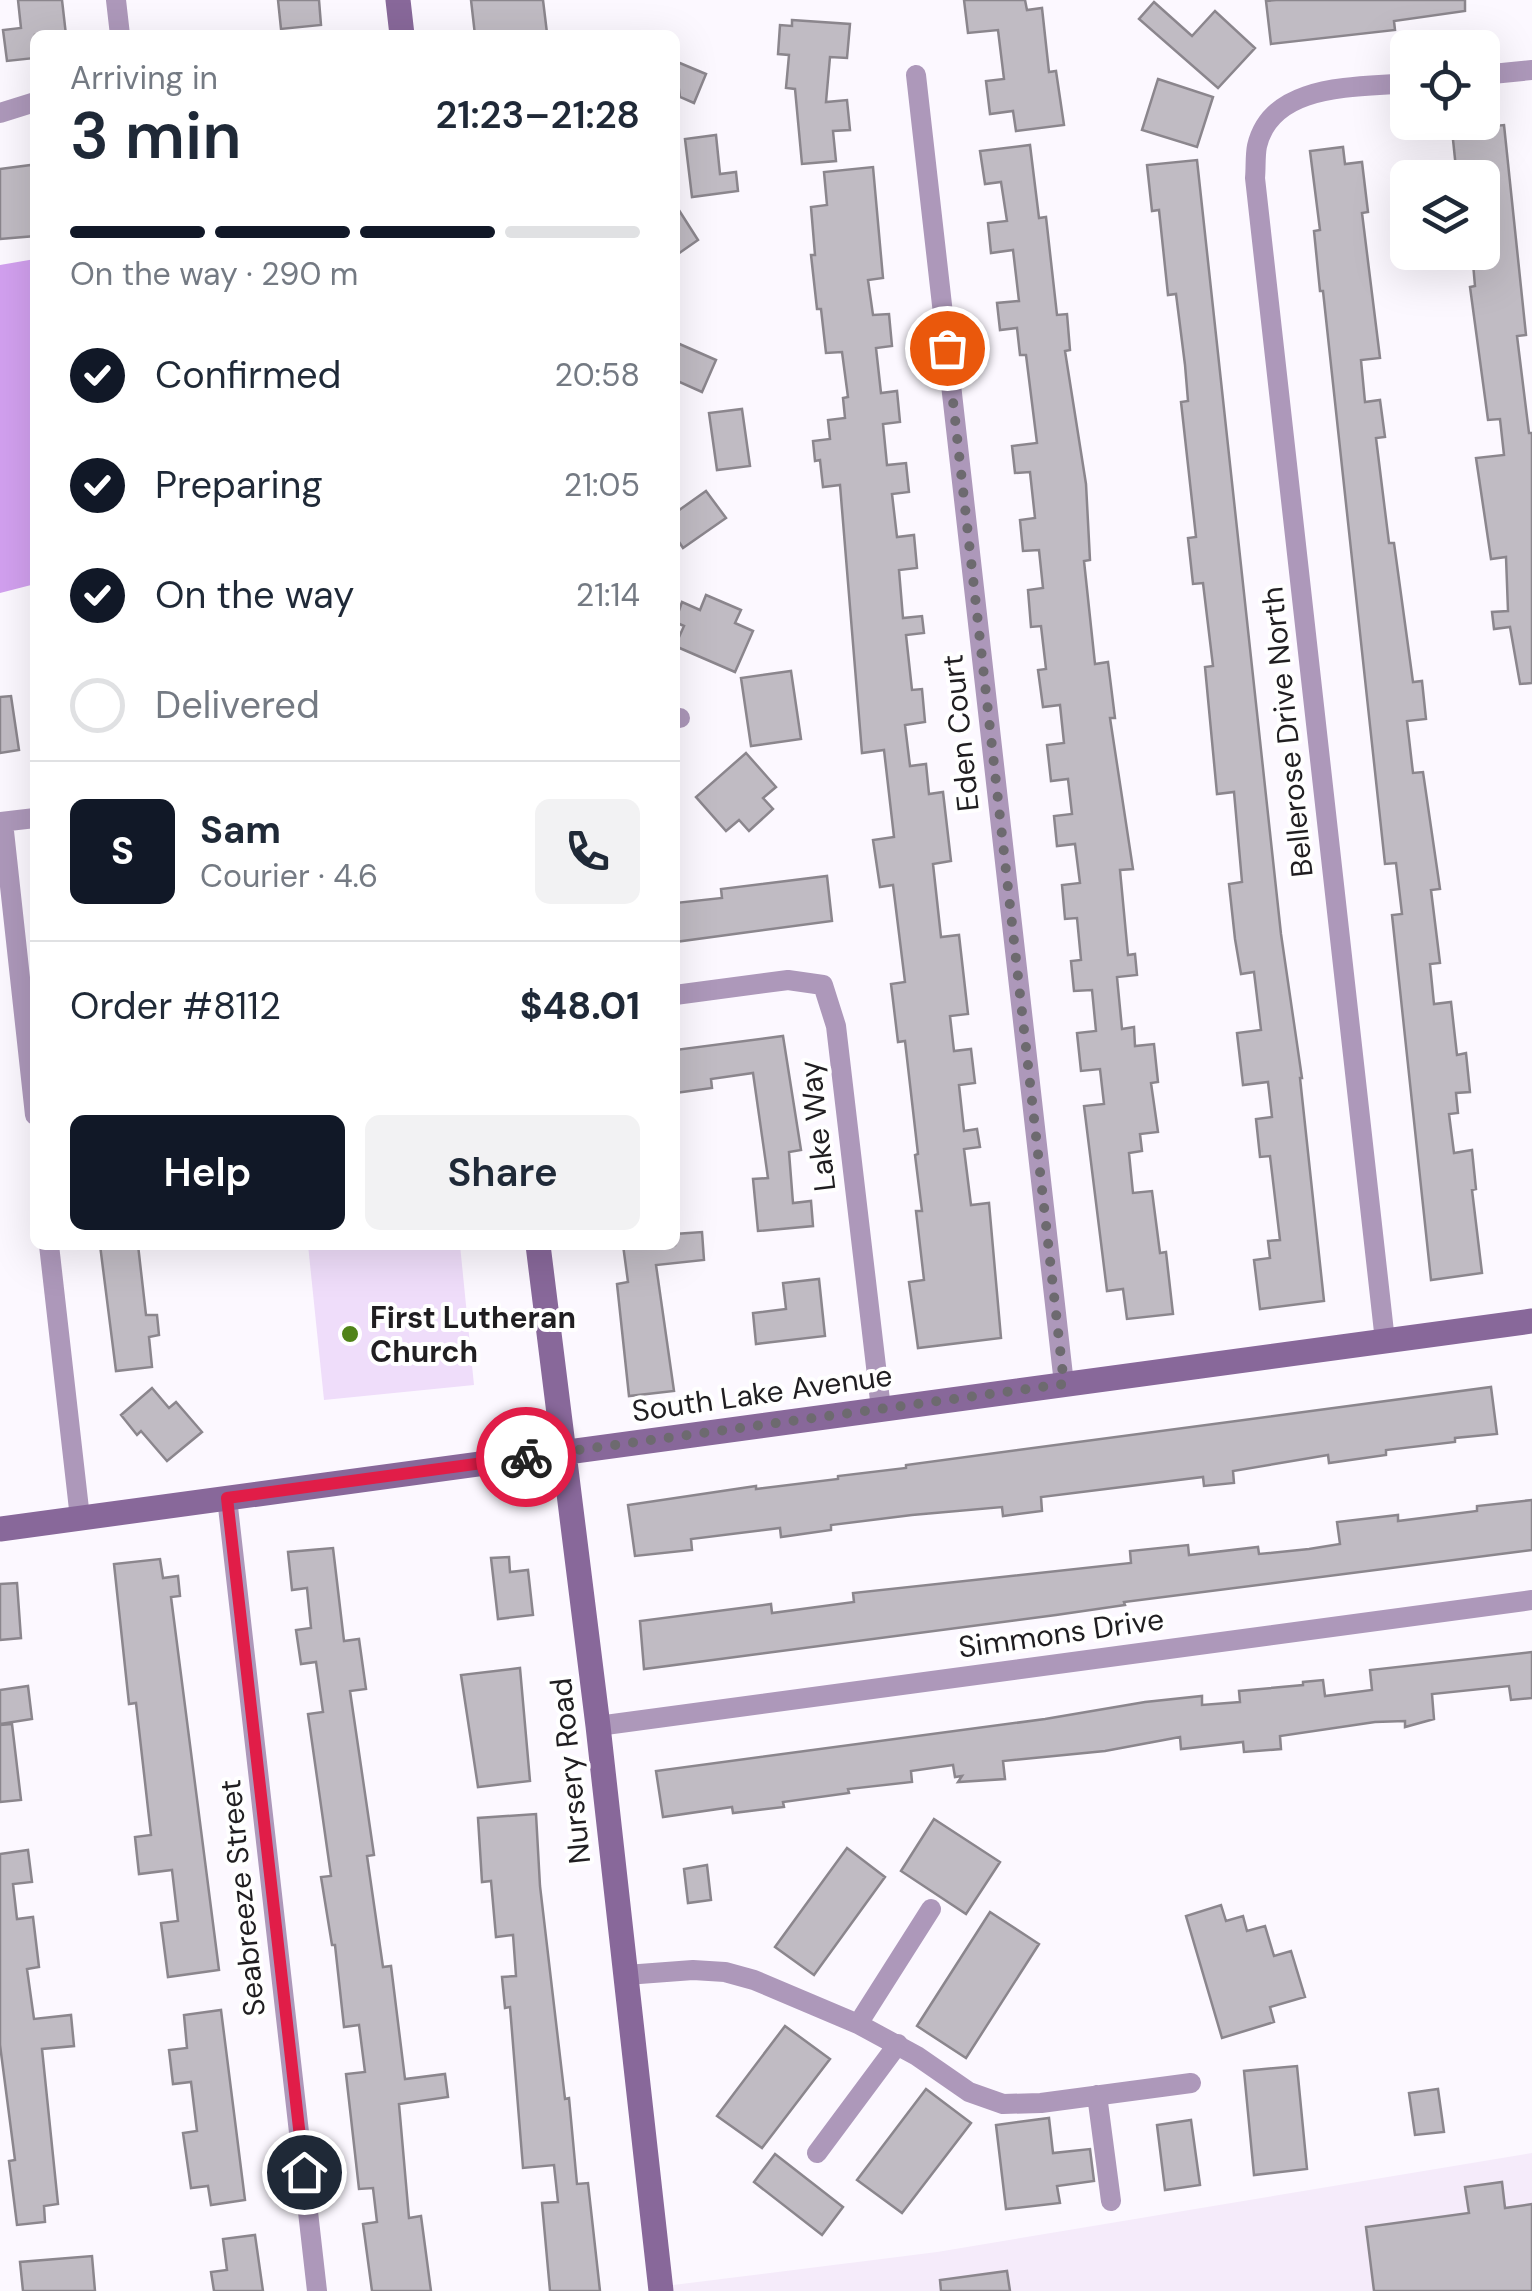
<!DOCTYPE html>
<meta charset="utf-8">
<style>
body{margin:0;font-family:"DM Sans",sans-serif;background:#f2f2f3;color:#1f2937;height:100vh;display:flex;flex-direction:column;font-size:38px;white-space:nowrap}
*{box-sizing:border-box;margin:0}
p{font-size:32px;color:#747a83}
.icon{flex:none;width:55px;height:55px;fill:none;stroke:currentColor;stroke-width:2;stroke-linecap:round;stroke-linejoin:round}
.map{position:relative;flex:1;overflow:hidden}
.side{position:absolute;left:30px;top:30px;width:650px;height:1220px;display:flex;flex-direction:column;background:#fff;border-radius:15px;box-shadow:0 10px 40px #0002}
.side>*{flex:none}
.tools{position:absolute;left:1390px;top:30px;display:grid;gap:20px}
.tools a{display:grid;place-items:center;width:110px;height:110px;border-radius:15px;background:#fff;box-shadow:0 10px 40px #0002;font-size:50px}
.pin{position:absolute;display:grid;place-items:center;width:85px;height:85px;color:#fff;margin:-42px;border:5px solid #fff;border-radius:50%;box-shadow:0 2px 10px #0007}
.courier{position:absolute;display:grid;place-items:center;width:100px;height:100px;margin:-50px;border:8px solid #e11d48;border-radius:50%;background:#fff;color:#222;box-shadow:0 2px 12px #0007}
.overview em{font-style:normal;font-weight:600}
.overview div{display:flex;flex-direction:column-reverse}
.overview{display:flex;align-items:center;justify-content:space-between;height:170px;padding:0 40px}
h1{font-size:65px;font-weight:600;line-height:75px}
.bar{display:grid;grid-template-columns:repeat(4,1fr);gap:15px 10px;align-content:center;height:120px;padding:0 40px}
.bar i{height:12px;border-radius:8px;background:#e0e1e3}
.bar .current{background:#111827}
.bar p{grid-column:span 4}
.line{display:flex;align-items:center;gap:25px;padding:0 40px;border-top:2px solid #e0e1e3}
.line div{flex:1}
.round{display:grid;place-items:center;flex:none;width:105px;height:105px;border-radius:15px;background:#f2f2f3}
ol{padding:0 40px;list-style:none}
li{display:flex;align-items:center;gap:30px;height:110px}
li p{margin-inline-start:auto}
li .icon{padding:10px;border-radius:50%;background:#111827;color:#fff;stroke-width:4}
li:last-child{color:#747a83}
li i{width:55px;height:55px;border:5px solid #e0e1e3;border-radius:50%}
.action{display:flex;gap:20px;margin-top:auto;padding:20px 40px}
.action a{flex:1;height:115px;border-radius:15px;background:#111827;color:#fff;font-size:40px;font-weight:600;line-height:115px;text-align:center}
.action a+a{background:#f2f2f3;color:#1f2937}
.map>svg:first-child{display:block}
</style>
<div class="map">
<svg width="1532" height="2291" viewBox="0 0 1532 2291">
<rect width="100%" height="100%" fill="#fcf8ff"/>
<path fill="#f5ebfa" d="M1532,2153V2291H674L673,2285L937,2252Z"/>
<path fill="#efddfa" d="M308,1245H460L474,1385L324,1400Z"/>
<path fill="#d2a0ef" d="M35,259V584L0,593V265Z"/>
<path fill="#c0bbc3" stroke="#8b868d" stroke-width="2.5" d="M18,0H62L66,35H35V58L7,61L3,30L21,28Z
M278,0H319L321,25L281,29Z
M471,0H543L547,33L475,35Z
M964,0H1025L1027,10L1042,8L1049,72L1056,71L1064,125L1016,131L1013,111L990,114L986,81L1004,79L998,30L968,33Z
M1276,0H1465V11L1394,21L1395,30L1271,44L1266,1Z
M1154,2L1192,36L1215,11L1255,48L1218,88L1139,19Z
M792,20L850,24L847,58L830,57L826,102L847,100L850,130L833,131L836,161L802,164L795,89L786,88L789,55L778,54L780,25L792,26Z
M675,61L706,74L694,103L680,97Z
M1158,79L1213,97L1197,147L1142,130Z
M1504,125L1526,335L1517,336L1529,433H1532V683L1520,684L1510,627L1494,629L1492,612L1508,611L1506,557L1491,559L1476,458L1504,455L1500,419L1488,420L1470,287L1475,286L1472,252H1482V178H1457L1452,130Z
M716,135L720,174L736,172L738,191L692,197L685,139Z
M1030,145L1039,218L1046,217L1057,315L1067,314L1070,350L1065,351L1086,484L1090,560L1084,561L1095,664L1108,662L1115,718H1110L1133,869L1120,870L1128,955L1135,954L1137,975L1117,977L1122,1029L1134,1027L1135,1046L1154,1044L1158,1082L1151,1083L1158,1132L1140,1134L1142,1151L1129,1153L1133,1193L1152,1191L1160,1253L1166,1252L1173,1314L1127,1319L1123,1289L1107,1291L1084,1106L1104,1104L1100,1069L1081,1071L1077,1033L1096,1031L1092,990L1074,991L1071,961L1081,960L1077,918L1065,919L1062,885L1080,883L1075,844L1057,846L1054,816L1072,814L1068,779L1051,781L1047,745L1064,743L1060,705L1043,707L1038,670L1046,669L1041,626L1031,627L1028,590L1043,588L1039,550L1023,551L1020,520L1035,518L1030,472L1015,473L1012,446L1037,443L1026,355H1020L1017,328L1000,330L997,303L1019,301L1013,250L991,253L988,223L1007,221L1001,182L985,184L980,151Z
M1343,147L1345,164L1362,162L1368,212L1362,213L1380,358L1361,360L1365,402L1380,400L1385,437L1376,438L1389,543H1394L1413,682L1422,681L1426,719L1407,721L1413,773L1423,772L1440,889L1431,890L1440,963L1430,964L1434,1004L1451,1002L1457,1055L1466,1053L1470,1092L1456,1093L1458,1113L1449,1114L1454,1153L1472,1150L1476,1189L1472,1190L1482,1273L1431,1280L1392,915L1402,914L1396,863L1385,864L1323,291H1320L1314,231L1320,230L1310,151Z
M1197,160L1281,934L1302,1078H1300L1324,1301L1260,1309L1254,1260L1270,1258L1268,1241L1280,1240L1270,1156L1260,1157L1256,1119L1272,1117L1268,1082L1243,1085L1237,1033L1261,1030L1254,972L1241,974L1235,939L1229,884L1242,882L1234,792L1217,794L1205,667L1213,666L1203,583L1193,584L1188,538L1196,537L1181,402L1188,401L1185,365L1176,294L1168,295L1159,210L1152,211L1147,165Z
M31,165L35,182V236L0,239V169Z
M873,167L883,278L868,280L873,315L889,314L892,346L876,348L881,393L897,391L900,422L883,424L887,465L906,463L909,492L892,494L897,537L914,535L917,568L899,570L903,618L922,616L924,633L906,635L912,690L922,689L925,722L905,725L910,766L926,764L929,794L943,792L951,861L933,864L941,937L959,935L968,1014L950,1016L954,1051L971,1049L975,1083L959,1085L964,1131L977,1129L980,1147L964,1149L971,1205L989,1203L1001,1338L918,1348L909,1282L924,1280L916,1211H922L915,1155L918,1154L905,1041L898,1042L891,984L905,982L893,885L880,887L873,840L894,837L884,750L862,753L840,485L823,487L820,460L815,461L813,441L830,439L828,420L845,418L843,398L848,397L842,352L826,353L821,309H817L811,255H815L811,207L827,205L824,172Z
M675,204L698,240L675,256Z
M675,342L716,360L702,392L675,380Z
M742,409L750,466L717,470L709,413Z
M706,491L726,518L683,548L675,536V513Z
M706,595L741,610L735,623L753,631L735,672L675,646L684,626L675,622L682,602L700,610Z
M791,671L801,739L751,746L741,678Z
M11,696L19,750L0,753V697Z
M746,753L776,787L763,798L773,809L749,831L739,820L726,831L696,797Z
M827,876L832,921L675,942V903L722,898L721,889Z
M783,1036L801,1150L789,1152L793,1203L811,1201L813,1226L758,1231L753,1179L768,1178L753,1073L711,1079L712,1088L675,1093V1050Z
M702,1232L704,1260L656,1265L674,1391L629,1396L617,1284L628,1282L623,1245H675V1234Z
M100,1245H138L146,1315H157L159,1335L149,1337L152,1367L116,1371Z
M819,1279L825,1336L756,1344L753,1313L786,1309L783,1283Z
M1491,1387L1497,1434L1455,1438V1442L1386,1450V1455L1329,1463L1328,1455L1233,1471L1234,1483L1204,1486L1203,1477L1041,1497L1042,1511L1003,1516L1002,1507L912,1515L831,1525V1530L781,1537L780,1528L691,1539L692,1550L635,1556L628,1505L756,1486V1489L838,1479V1476L906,1468V1465Z
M152,1388L169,1408L176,1402L202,1432L167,1461L141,1431L137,1435L121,1415Z
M1532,1500V1550L1124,1602L1125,1605L1056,1615L644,1669L640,1621L771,1604L772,1613L854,1602L853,1593L1131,1563L1130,1551L1188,1545L1189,1555L1258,1547L1259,1554L1309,1549L1340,1544L1337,1522L1398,1515V1521L1477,1511V1506Z
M333,1548L344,1641L359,1639L366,1689L350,1691L374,1855L367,1856L383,1967L391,1966L405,2079L445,2074L448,2097L399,2104L409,2218L421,2216L431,2291H372L363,2224L377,2222L373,2188L359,2189L346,2074L365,2072L359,2025L344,2027L335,1945H332L321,1877L331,1876L308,1714L323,1712L316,1662L301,1664L296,1630L311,1628L307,1588L292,1590L288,1552Z
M509,1557L510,1572L528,1570L533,1615L498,1619L491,1558Z
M160,1559L163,1578L178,1576L180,1596L171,1597L219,1970L168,1977L161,1923L178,1921L172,1870L139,1874L135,1837L151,1835L136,1703L129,1704L114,1564Z
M17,1583L21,1638L0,1640V1584Z
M1532,1652V1698L1511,1700L1509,1686L1432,1694L1434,1719L1405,1727V1721L1375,1722L1280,1736L1281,1749L1244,1752L1243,1742L1181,1749L1180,1737L1105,1751L1003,1761L1005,1779L958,1782L962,1776L955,1777L953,1765L911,1771L912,1782L848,1789L849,1793L783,1802L784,1807L733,1813L732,1807L663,1817L656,1771L1045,1719L1145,1702L1202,1696V1705L1240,1702L1239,1691L1303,1685V1682L1323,1680L1325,1696L1372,1690L1370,1670Z
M520,1668L530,1781L478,1787L461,1675Z
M28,1686L32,1719L0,1724V1690Z
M12,1724L21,1800L0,1802V1725Z
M536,1814L540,1886L565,2099L569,2098L577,2184L588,2183L600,2291H550L542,2203L558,2202L554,2165L523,2168L510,2007L505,2008L502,1977L516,1976L513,1935L496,1937L491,1881L482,1882L478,1818Z
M934,1819L1000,1862L966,1914L901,1871Z
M847,1848L885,1877L814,1975L775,1947Z
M28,1850L32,1882L13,1884L17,1919L33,1917L39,1967L27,1969L34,2019L71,2015L74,2046L42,2049L58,2204L44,2206L45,2222L17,2225L9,2161L15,2160L0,2045V1854Z
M707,1865L711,1900L688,1903L684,1869Z
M1221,1905L1226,1921L1243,1916L1247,1931L1265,1926L1274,1956L1291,1951L1305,1997L1270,2007L1274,2022L1222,2038L1186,1916Z
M990,1912L1039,1944L966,2058L917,2026Z
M221,2010L245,2200L211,2205L208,2186L191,2188L183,2133L197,2131L191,2082L173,2084L169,2050L187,2048L184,2015Z
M785,2026L830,2059L762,2148L717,2116Z
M1297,2066L1307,2169L1254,2175L1244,2071Z
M926,2089L971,2123L902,2213L857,2180Z
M1438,2089L1444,2132L1415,2135L1409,2093Z
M1049,2118L1053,2153L1090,2149L1094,2181L1057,2186L1060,2203L1006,2209L996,2125Z
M1191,2120L1200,2185L1165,2190L1157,2125Z
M775,2154L843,2207L822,2235L754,2182Z
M1502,2182L1505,2208L1532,2204V2291H1374L1366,2227L1469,2213L1465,2187Z
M255,2235L263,2291H214L211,2272L227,2270L223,2239Z
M92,2256L95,2291H23L20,2262Z
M1007,2271L1010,2291H941L940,2280Z"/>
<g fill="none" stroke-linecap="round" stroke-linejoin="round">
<path stroke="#ad98ba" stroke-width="20" d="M116,0L120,35
M916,75L1064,1384
M1482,75L1532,70
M0,113L35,102
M675,718H680
M0,822L35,818
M3,822L35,1115
M675,995L788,980L823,985L836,1026L881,1409
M49,1245L80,1518
M1385,1341L1255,178C1256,168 1255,156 1257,146C1272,82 1357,88 1408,83
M227,1498L317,2291
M598,1726L1532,1600
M626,1975L693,1970L725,1972L754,1980L858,2024L917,2056L969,2092L1003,2104L1041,2103L1191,2083
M858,2024L931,1909
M1097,2095L1111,2201
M817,2153L898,2044"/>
<path stroke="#88689a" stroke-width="25" d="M398,0L402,35
M538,1245L598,1726L661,2291
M0,1529L1532,1321"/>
</g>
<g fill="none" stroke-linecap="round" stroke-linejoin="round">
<path stroke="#6d6a6f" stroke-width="10" stroke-dasharray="0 18" d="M526,1457L1064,1384L947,348"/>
<path stroke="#e11d48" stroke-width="12" d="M304,2172L227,1498L526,1457"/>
</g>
<circle fill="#508318" stroke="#fff" stroke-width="4" cx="350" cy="1334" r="10"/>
<g text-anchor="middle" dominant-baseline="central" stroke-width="8" stroke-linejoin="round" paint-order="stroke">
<g font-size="30" fill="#201e21" stroke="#fff">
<text transform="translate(1287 732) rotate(-96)">Bellerose Drive North</text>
<text transform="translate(960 733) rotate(-96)">Eden Court</text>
<text transform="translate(817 1126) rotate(-97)">Lake Way</text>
<text transform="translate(762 1393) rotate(-8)">South Lake Avenue</text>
<text transform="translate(1061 1633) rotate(-8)">Simmons Drive</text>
<text transform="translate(570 1771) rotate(-96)">Nursery Road</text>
<text transform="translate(242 1898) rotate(-96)">Seabreeze Street</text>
</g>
<g font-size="30" font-weight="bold" fill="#201e21" stroke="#fff" text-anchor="start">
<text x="370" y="1317">First Lutheran<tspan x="370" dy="34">Church</tspan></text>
</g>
</g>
</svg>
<div class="tools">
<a><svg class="icon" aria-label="locate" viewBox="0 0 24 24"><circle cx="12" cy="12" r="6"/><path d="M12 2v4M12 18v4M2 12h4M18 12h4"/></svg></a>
<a><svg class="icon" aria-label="layers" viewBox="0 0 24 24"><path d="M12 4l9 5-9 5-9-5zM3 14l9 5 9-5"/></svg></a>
</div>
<div class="pin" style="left:947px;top:348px;background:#ea580c"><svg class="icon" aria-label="bag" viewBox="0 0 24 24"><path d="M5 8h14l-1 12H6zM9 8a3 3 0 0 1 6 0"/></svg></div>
<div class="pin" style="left:304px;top:2172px;background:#1f2937"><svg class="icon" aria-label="home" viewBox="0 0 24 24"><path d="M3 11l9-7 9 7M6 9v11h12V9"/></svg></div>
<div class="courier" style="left:526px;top:1457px"><svg class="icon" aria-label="bike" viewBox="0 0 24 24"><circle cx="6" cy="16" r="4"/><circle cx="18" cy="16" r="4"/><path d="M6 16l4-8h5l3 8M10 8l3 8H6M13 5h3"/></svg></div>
<section class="side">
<div class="overview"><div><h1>3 min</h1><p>Arriving in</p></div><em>21:23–21:28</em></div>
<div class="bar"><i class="current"></i><i class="current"></i><i class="current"></i><i></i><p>On the way · 290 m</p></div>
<ol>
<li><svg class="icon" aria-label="check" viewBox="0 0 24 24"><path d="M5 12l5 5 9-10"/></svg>Confirmed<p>20:58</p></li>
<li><svg class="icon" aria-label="check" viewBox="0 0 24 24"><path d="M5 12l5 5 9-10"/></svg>Preparing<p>21:05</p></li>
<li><svg class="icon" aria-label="check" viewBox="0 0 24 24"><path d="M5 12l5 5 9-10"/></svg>On the way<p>21:14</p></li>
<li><i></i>Delivered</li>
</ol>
<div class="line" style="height:180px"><b class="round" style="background:#111827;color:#fff">S</b><div><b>Sam</b><p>Courier · 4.6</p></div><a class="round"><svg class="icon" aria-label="phone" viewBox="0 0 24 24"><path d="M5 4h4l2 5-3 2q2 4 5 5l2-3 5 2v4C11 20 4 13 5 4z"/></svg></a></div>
<div class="line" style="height:130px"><div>Order #8112</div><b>$48.01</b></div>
<div class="action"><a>Help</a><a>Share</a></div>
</section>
</div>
